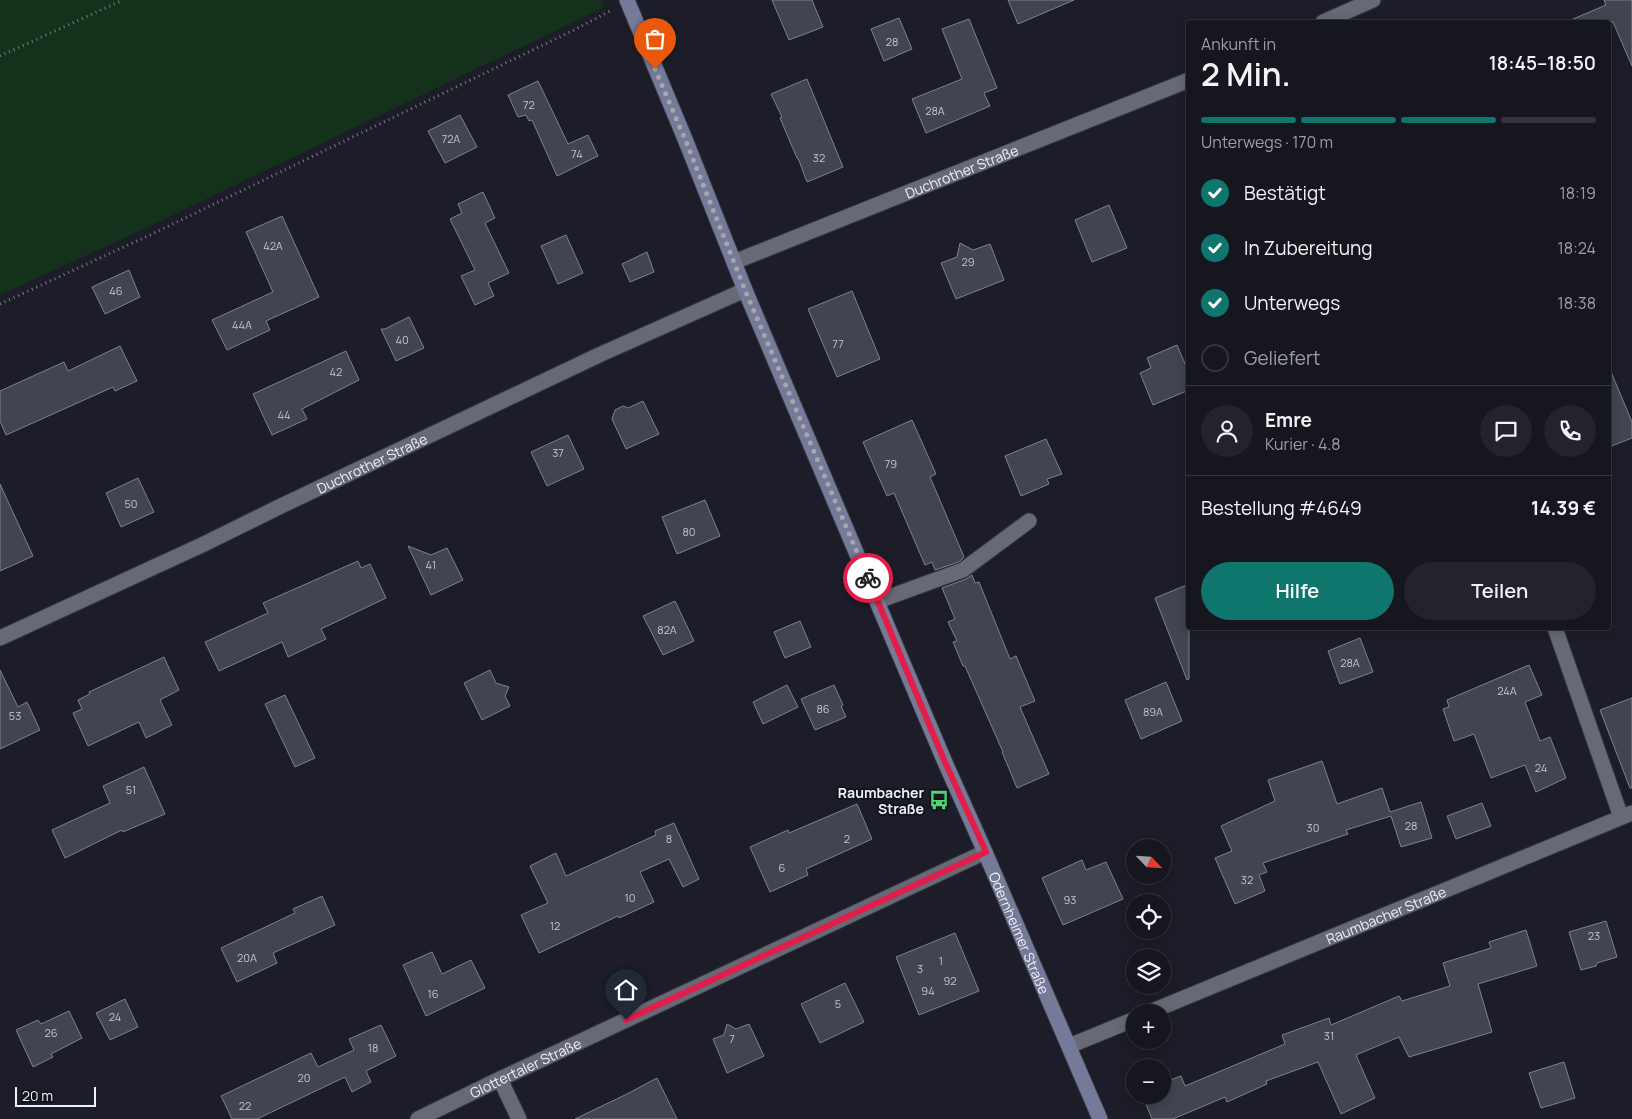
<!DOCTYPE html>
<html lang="de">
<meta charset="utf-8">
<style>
body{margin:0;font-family:Manrope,sans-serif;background:#22232b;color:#f1f3f6;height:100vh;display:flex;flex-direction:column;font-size:19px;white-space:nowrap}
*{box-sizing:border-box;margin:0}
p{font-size:16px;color:#9d9fa4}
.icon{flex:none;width:28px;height:28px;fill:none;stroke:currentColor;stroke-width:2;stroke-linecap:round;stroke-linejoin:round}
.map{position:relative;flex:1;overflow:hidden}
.details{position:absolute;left:1186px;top:20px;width:425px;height:610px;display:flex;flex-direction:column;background:#15161e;border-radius:5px;box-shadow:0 2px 12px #0003,0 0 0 1px #34353c}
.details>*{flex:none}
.needle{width:32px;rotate:115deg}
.tools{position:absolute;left:1126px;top:839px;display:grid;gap:10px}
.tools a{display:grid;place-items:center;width:45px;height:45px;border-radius:50%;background:#15161e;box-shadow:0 2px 12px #0003,0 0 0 1px #34353c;font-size:25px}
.scale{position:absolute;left:15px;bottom:12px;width:81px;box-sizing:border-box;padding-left:5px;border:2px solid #eff1f8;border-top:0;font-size:14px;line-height:18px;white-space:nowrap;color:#eff1f8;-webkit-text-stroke:4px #13141e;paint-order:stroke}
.pin{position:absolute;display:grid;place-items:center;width:42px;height:42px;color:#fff;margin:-51px -21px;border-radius:50% 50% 50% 0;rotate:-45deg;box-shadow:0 0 5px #0007}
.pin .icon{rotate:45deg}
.courier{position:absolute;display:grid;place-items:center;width:50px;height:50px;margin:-25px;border:4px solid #e11d48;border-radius:50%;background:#fff;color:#222;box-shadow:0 1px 6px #0007}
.overview em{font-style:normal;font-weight:600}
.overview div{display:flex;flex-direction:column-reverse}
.overview{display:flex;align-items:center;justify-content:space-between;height:85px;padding:0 15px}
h1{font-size:32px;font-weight:600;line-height:38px}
.bar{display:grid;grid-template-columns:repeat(4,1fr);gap:8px 5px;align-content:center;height:60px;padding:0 15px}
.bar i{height:6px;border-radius:4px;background:#34353c}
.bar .current{background:#0f766e}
.bar p{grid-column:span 4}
.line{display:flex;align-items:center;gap:12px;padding:0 15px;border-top:1px solid #34353c}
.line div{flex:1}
.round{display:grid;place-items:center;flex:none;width:52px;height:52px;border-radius:26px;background:#22232b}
ol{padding:0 15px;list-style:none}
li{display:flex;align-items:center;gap:15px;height:55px}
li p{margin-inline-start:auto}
li .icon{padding:5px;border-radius:50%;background:#0f766e;color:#fff;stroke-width:4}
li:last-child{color:#9d9fa4}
li i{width:28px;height:28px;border:2px solid #34353c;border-radius:50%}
.primary-button{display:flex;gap:10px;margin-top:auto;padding:10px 15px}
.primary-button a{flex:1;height:58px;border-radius:30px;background:#0f766e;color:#fff;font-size:20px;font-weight:600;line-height:58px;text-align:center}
.primary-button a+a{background:#22232b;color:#f1f3f6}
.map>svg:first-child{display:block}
</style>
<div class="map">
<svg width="1632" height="1119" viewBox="0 0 1632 1119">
<rect width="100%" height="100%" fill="#1c1d28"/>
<path fill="#13311b" d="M0,0H602L605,7L142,230L0,295Z"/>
<path fill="#42444f" stroke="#7e818e" d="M772,0H812L823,27L789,40Z
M1008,0H1074L1018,24Z
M1604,0H1632V66L1613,22H1566L1606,5Z
M899,18L912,49L884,61L871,29Z
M969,19L997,88L984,93L990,106L926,133L912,99L962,79L942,29Z
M807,79L843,167L807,182L798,158H797L780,118L782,117L771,94Z
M538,81L568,144L588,135L598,156L557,176L532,120L529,121L526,115L518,117L508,95Z
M460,115L477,147L445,163L428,131Z
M483,192L495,218L485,223L509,273L488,283L494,296L475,305L461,276L475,270L450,219L462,213L458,204Z
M1109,205L1127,248L1092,262L1075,220Z
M282,216L319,297L266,321L270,330L227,350L212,320L273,292L246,232Z
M566,235L583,273L558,284L541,246Z
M960,243L973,250L990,244L1004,280L956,299L941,263L957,257Z
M647,252L654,272L630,282L622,264Z
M129,270L140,297L105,314L92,287Z
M852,291L880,359L837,377L808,309Z
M409,317L424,348L396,361L381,329H385Z
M1177,345L1189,373V390L1153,405L1140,373L1151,368L1147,358Z
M120,346L137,381L115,391L113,387L6,435L0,421V391L64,362L68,371Z
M346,351L359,380L302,409L307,419L272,435L253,394Z
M1609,367L1632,422V438L1609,447Z
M643,401L659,434L626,449L612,419L615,410L623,406L628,408Z
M912,420L936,474L930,477L964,557L959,562L935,570L932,562L925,565L894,493L887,496L863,442Z
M568,435L584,469L547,486L531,452Z
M1046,439L1062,474L1047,479L1049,484L1021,496L1005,456Z
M138,478L154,512L121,527L106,493Z
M0,484L33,556L0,571Z
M705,500L720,536L677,554L662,517Z
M408,546L431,555L447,548L463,580L431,595Z
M358,561L361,568L370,564L386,598L321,629L326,639L288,657L282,642L219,671L205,642L268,613L263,603Z
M972,575L975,583L979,582L1010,659L1016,656L1035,701L1020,707L1049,774L1017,788L1002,752H1003L965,666H963L953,642L957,641L948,622L955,619L942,588L966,579Z
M1189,584V679L1187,680L1155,598Z
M675,601L694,641L663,655L643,616Z
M800,621L811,647L785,658L774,632Z
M1360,638L1373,672L1340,684L1328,651Z
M164,657L179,690L160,700L172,725L146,738L139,722L88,746L73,713L82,709L78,700L90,694L89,692Z
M1529,665L1542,695L1525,702L1540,741L1550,737L1566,778L1536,792L1525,765L1491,778L1474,734L1454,741L1443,709L1449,707L1447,700Z
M0,670L18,707L27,702L40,730L0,749Z
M490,670L496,683L509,687L505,696L510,706L482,720L464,683Z
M1166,682L1182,721L1141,739L1125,700Z
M787,685L798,707L763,724L753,702Z
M834,685L843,705L841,706L846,717L815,730L801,699Z
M285,695L315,758L295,767L265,704Z
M1632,698V788H1630L1600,710Z
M1322,761L1337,804L1382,788L1390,812L1421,802L1432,838L1401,847L1391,816L1346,830L1348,834L1263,863L1267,872L1259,875L1265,891L1235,904L1215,858L1232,851L1221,826L1275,801L1268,780Z
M144,767L165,814L123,832L122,830L65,858L52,830L110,803L103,786Z
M1482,803L1491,826L1456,839L1447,816Z
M857,804L872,839L806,869L808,875L770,892L750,847L788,830L789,833Z
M674,823L699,879L683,887L669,859L640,872L654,902L619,918L618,916L539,953L521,915L548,903L530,866L556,853L566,876L656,835L655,831Z
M1082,860L1086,870L1106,862L1123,899L1063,925L1042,878Z
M322,896L335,925L273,953L277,963L237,982L221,948L295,913L293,909Z
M1606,921L1617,957L1597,963L1596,966L1581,970L1569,932Z
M1526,930L1537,966L1478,984L1492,1032L1409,1057L1399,1037L1356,1055L1375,1098L1341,1114L1318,1062L1266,1081L1267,1084L1227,1102L1225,1097L1173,1119H1152L1142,1095H1162V1083L1181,1076L1185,1086L1285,1044L1282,1035L1329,1018L1331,1025L1399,996L1402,1001L1450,986L1443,963L1491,948L1489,942Z
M955,933L979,991L919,1015L896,957Z
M432,952L442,974L471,960L485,988L426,1016L403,965Z
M845,983L864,1022L820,1043L801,1004Z
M125,999L138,1027L110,1040L96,1013Z
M69,1011L82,1038L51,1054L53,1057L33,1067L16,1030L38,1020L41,1024Z
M727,1024L736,1029L749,1024L764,1056L727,1073L713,1039L724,1035Z
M381,1025L396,1056L366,1071L371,1082L352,1092L345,1077L257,1119H232L221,1096L311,1053L318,1067L354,1050L349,1039Z
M1564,1062L1575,1098L1541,1108L1529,1073Z
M657,1078L677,1119H575L627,1094Z"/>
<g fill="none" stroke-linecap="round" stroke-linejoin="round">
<defs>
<path id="lane" d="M878,601L963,570L1029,521
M1555,628L1621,817"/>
<g id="street">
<path d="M1323,22L1373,0"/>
<path id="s1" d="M734,262L1189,80"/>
<path id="s2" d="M0,638L204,544L281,506L599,355L745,290"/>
<path id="s3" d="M1150,1012L1632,813"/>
<path d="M1069,1046L1135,1019"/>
<path d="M500,1079L519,1119"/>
<path id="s4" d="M418,1119L500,1079L985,852"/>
</g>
<g id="secondary">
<path id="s5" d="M627,0L685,139L745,290L944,760L985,852L1100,1119"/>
</g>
</defs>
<use href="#lane" stroke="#35373e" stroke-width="17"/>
<use href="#street" stroke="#35373e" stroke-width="17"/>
<use href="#secondary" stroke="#35373e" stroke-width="17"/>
<path stroke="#7a7c85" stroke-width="3" stroke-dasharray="1 4" stroke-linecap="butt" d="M0,56L123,0
M0,304L150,235L572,31L610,11"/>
<use href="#lane" stroke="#676976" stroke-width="15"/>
<use href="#street" stroke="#676976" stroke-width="15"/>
<use href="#secondary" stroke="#757a98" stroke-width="15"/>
</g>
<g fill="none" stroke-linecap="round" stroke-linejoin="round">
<path stroke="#a5a7af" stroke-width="5" stroke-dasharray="0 9" d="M655,69L685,139L745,290L868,578"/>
<path stroke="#e11d48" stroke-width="6" d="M626,1020L986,852L944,760L868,578"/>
</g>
<defs>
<symbol id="bus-bare" viewBox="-9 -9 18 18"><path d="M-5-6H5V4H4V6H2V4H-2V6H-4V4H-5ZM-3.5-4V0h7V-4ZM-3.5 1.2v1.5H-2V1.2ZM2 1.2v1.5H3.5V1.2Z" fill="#4cd676" stroke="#13141e" stroke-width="2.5" paint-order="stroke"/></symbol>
</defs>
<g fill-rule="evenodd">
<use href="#bus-bare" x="925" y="786" width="28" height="28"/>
</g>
<g text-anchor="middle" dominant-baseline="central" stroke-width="4" stroke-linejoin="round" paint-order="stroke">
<g font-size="11" fill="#c4c6ce">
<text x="892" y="41">28</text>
<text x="529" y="104">72</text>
<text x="935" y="110">28A</text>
<text x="451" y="138">72A</text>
<text x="577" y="153">74</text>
<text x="819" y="157">32</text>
<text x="273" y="245">42A</text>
<text x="968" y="261">29</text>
<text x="116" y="290">46</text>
<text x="242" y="324">44A</text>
<text x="402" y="339">40</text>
<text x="838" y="343">77</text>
<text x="336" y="371">42</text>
<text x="284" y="414">44</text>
<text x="558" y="452">37</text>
<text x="891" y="463">79</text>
<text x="131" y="503">50</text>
<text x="689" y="531">80</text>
<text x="431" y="564">41</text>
<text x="667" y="629">82A</text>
<text x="1350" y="662">28A</text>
<text x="1507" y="690">24A</text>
<text x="823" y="708">86</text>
<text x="1153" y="711">89A</text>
<text x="15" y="715">53</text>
<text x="1541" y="767">24</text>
<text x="131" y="789">51</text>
<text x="1411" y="825">28</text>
<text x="1313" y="827">30</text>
<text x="669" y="838">8</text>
<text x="847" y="838">2</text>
<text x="782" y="867">6</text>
<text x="1247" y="879">32</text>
<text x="630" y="897">10</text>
<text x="1070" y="899">93</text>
<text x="555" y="925">12</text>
<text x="1594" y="935">23</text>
<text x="247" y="957">20A</text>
<text x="941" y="960">1</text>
<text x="920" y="968">3</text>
<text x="950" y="980">92</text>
<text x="928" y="990">94</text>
<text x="433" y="993">16</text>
<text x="838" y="1003">5</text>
<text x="115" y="1016">24</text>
<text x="51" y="1032">26</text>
<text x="1329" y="1035">31</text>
<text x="732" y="1038">7</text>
<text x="373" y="1047">18</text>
<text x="304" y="1077">20</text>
<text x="245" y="1105">22</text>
</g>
<g font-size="14" fill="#eff1f8" stroke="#13141e">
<text stroke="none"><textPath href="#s1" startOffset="245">Duchrother Straße</textPath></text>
<text stroke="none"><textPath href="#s2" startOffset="411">Duchrother Straße</textPath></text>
<text stroke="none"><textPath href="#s3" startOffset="255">Raumbacher Straße</textPath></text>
<text stroke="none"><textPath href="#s5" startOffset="1012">Odernheimer Straße</textPath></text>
<text stroke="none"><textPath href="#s4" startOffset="119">Glottertaler Straße</textPath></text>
</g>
<g font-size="14" font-weight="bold" fill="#eff1f8" stroke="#13141e" text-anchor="end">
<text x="924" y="792">Raumbacher<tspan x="924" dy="16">Straße</tspan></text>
</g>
</g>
</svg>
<div class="tools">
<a><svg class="needle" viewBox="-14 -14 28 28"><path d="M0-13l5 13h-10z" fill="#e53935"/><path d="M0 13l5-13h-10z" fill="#9d9fa4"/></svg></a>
<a><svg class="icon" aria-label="locate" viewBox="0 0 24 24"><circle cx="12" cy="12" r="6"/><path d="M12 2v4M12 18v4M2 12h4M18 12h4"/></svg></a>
<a><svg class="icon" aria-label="layers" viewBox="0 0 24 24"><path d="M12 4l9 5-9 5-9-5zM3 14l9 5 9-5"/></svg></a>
<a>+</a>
<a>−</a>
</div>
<div class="scale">20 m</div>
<div class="pin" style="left:655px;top:69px;background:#ea580c"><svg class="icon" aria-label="bag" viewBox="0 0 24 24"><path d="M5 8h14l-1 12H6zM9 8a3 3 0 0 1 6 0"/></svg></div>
<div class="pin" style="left:626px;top:1020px;background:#1f2937"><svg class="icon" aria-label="home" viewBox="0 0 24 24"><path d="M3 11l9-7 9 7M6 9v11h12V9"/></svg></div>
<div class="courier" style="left:868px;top:578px"><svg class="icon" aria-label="bike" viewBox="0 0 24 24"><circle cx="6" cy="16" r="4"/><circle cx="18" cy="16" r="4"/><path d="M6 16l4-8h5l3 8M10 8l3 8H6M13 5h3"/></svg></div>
<section class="details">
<div class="overview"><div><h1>2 Min.</h1><p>Ankunft in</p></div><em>18:45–18:50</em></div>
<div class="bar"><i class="current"></i><i class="current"></i><i class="current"></i><i></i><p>Unterwegs · 170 m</p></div>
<ol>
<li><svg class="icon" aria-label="check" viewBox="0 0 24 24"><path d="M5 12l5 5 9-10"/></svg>Bestätigt<p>18:19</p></li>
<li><svg class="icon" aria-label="check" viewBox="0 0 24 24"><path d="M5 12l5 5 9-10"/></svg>In Zubereitung<p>18:24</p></li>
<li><svg class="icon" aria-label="check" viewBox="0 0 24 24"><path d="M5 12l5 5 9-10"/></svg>Unterwegs<p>18:38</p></li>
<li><i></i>Geliefert</li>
</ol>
<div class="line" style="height:90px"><a class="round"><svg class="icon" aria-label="person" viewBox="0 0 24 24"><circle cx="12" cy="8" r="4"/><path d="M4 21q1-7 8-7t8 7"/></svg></a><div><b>Emre</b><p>Kurier · 4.8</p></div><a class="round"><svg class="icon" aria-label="chat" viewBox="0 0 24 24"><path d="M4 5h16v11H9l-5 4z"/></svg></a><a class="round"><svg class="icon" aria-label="phone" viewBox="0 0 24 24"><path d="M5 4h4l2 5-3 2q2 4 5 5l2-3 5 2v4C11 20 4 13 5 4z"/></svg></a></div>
<div class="line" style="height:65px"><div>Bestellung #4649</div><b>14.39 €</b></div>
<div class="primary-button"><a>Hilfe</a><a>Teilen</a></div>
</section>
</div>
